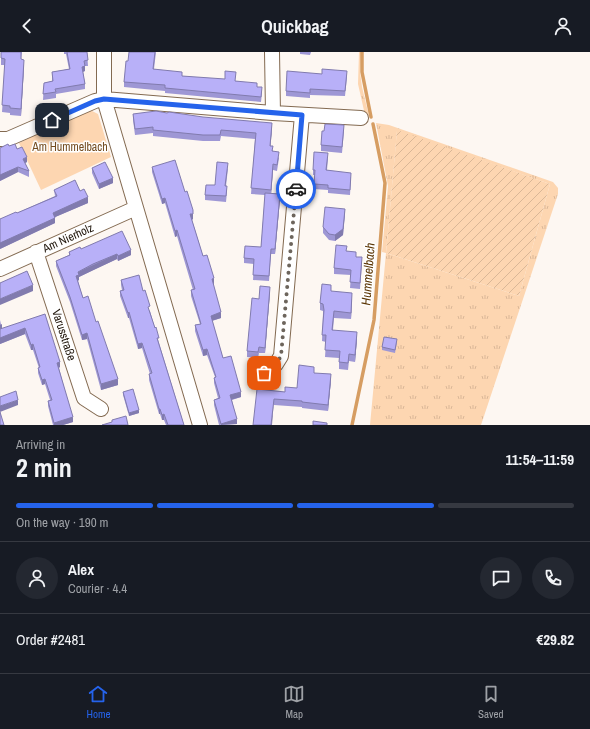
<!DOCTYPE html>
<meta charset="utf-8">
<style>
body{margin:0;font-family:"Archivo Narrow",sans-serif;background:#242831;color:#f1f3f6;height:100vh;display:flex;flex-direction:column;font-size:15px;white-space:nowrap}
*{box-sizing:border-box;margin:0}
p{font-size:13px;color:#9ea1a6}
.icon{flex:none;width:22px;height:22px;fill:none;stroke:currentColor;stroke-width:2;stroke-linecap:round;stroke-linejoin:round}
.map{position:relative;height:373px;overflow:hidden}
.drawer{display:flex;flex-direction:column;background:#171b24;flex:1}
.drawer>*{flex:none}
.pin{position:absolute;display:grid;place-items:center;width:34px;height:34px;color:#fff;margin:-17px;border-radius:8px;box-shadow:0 2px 6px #0006}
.courier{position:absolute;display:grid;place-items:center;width:40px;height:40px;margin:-20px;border:3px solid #2563eb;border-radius:50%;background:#fff;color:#222;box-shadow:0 1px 5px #0007}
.summary em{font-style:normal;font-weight:800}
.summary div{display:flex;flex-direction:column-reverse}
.summary{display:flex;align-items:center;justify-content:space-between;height:68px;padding:0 16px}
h1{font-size:26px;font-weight:800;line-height:30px}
.bar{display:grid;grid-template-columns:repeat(4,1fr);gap:6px 4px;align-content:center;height:48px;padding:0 16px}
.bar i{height:5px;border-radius:3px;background:#363941}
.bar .selected{background:#2563eb}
.bar p{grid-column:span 4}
.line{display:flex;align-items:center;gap:10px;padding:0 16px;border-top:1px solid #363941}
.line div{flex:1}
.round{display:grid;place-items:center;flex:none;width:42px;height:42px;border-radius:21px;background:#242831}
header{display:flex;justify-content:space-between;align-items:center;height:52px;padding:0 16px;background:#171b24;font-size:18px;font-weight:800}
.dock{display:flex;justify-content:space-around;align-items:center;height:56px;border-top:1px solid #363941;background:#171b24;font-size:11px;color:#9ea1a6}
.dock a{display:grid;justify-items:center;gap:2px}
.dock .selected{color:#2563eb}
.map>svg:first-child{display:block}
</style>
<header><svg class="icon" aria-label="back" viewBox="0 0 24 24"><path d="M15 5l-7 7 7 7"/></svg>Quickbag<svg class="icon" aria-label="person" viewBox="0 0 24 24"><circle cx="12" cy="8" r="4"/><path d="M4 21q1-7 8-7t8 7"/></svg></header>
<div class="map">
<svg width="590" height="373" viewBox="0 0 590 373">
<defs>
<pattern id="grass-tufts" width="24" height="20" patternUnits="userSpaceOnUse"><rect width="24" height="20" fill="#fdd6b1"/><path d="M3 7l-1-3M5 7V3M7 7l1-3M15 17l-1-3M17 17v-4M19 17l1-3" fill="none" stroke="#d9b797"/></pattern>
<pattern id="garden-furrows" width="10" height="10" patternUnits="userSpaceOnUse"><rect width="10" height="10" fill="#fdd6b1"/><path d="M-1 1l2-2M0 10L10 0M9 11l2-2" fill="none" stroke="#d9b797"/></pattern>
</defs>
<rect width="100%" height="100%" fill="#fdf7f2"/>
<path fill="url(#grass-tufts)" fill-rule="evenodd" d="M359,0H361L360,20L362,35L369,64L365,63L358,32Z
M376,71L389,73L553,130L558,136V142L481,373H370L386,201L382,200L388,134ZM397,79L550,132L519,244L386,201Z"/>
<path fill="#fdd6b1" d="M88,57L98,62L111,105L41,138L19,91Z"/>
<path fill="url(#garden-furrows)" d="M397,78L550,132L519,244L386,201Z"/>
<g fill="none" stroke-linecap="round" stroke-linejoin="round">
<path stroke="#d69d62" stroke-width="3.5" d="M362,0V20L371,65
M352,373L374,268L385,131L373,72"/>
<defs>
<path id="minor" d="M104,0V47L200,373
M272,0L273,61
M0,87H8L95,49L104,47L273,61L361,66
M36,200L84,346L101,357
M0,217L136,156
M264,321L276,312L281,304L302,63"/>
</defs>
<use href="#minor" stroke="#836a51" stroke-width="16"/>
<use href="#minor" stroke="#fff" stroke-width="14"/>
</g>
<path fill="#9e97d5" d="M1,0H22L21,7L24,15L21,64L10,63V61L2,60L5,13H1Z
M64,0H87L88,14H85V19L83,20L85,32V37L56,42V46L43,48L44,31L52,29V20L69,17L66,2H64Z
M156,0L154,17L182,24L236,29L257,35L262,41L261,50L165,41V39L124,35V30L128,9Z
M300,0H311L310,3L300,2Z
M347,25L345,44L310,43V46L286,44V39Z
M167,61L272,77L270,94L273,99L279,106L277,119L273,118L271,141L280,147L275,202H271L269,229L253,228L254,212L244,211V206L261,195L265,143L251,142L255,87L221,84L220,89H203L153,84V81L135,83L133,68V62Z
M344,79L342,101L321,99V93Z
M9,94L17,97L27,110L25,111L29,119V125L18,120L0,129V96Z
M328,106L327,118L351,125L350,143L328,141V138L314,137L315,123H313V118Z
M152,115L193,167L192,168L203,204L214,232H213L221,266L212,269L223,306L241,345L232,348L237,372L219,373L214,353V348L218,346L214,331V326L215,325L207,303L203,304L195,279V273L200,272L191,244V238H193L177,184L175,185L165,151L162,152L152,120Z
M92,116L113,131L99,137L92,121Z
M228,116L226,134L227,140L226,150L205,148V143L215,133Z
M54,138L80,139L88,151L55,165V171L0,197V167L17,161L55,144Z
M345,163L343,183L335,189L329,188L323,181V175Z
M81,197L131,203L118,209L117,207L93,218L79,225V228L78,229L83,246L118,333L101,338L87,287L82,288L70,250L56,214V209L69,203V200Z
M347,199L356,205L362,211L360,237L350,236L351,223L334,222V216Z
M121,228L150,259L159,291L184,373H166L164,368H162L160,362H159L149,328V322H150L142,296L138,297L129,266H128L120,244V239L122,238L121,233Z
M331,239L352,248L351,267L334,266L333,278L357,287L355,310L349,309L348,318L339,317V306L325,305L326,290L322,289L323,261V259L320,258V251Z
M270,240L265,301H259L258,306L247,305V299L259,247Z
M45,262L60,315L59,316L73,370L63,373H53L48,354V349L50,348L45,332L42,333L38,321V316H39L33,298H31L25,282L0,292V268L2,277Z
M397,290L395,301L382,298V295Z
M314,321L331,328L328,359L302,356V355L274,353L257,337L285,340L297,336Z
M123,340L139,361L129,364L123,343Z"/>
<path fill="#817bae" d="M24,8V15L21,64V57Z
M85,14V19L82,20V15Z
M272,71V77L270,100V94Z
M27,105V110L23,112V107Z
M273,112V118L271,144V138Z
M18,115V120L0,129V123Z
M113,126V131L99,137V132Z
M280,142V147L275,202V197Z
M88,145V151L53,166V161Z
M165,146V151L162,152V147Z
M345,157L343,183L335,189V183Z
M190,162H193V167L190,168Z
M55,166V171L0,197V191Z
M177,178V184L175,185V179Z
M131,198V203L118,209V204Z
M117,202V207L79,225V228L76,229V224L78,220Z
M214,226V232H212V227Z
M33,233V239L0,253V247Z
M270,235V240L265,301V296Z
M352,241V248L351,267V261Z
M129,260V266H128V261Z
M221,260V266L211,269V264Z
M2,272V278H0V273Z
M25,276V282L0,292V286Z
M357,280V287L355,310V303Z
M87,281V287L82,288V283Z
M142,291V296L138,297V292Z
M33,292V298H31V293Z
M207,297V303L203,304V298Z
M60,310V315L57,316V311Z
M331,322V328L328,359V353Z
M45,327V332L42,333V328Z
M118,327V333L101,338V332Z
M241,340V345L230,348V343Z
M274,347L272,373H271Z
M18,348V353L0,360V354Z
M159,357H160V362H159Z
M139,358V361L129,364V361Z
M164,362V368H162V363Z
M73,365V370L63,373H54V371Z
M237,367V372L221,373V372Z"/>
<path fill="#b8b0f8" stroke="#817bae" d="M1,0H21V7L24,8L21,57L10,56V54L2,53L5,7L1,6Z
M67,0H87L88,8L84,9L85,14L82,15L85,32L55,37L56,40L43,42L44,31L53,29L52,20L70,17Z
M129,0H155L153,17L182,20V24L225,27V19L236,20L235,29L257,31V35H262L261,45L165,36V33L124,30L126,9H128Z
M322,17L347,19L345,39L310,37V41L286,39L287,19L322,22Z
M156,59L167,61L169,60L203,65L272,71L270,94H273L272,99L279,100L277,113L273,112L271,138L251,136L256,81L221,78L220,83H203L153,78V75L135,77L133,62Z
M325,72L344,73L342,95L321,93L322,79H324Z
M8,92L9,94L15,92L17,97L22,95L27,105L23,107L29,119L18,115L0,123V96Z
M314,100L328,101L326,118L351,121L350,138L328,136V133L314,132L315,118H313Z
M175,108L185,140L187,139L193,158V162H190L203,204L207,203L214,226L212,227L221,260L211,264L223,306L231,304L241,340L230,343L237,367L221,372L214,348L220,346L214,326L216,325L207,297L203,298L195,273L201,272L191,238L195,237L177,178L175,179L165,146L162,147L152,115Z
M105,110L113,126L99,132L92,116Z
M217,110L228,111L225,134H227L226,144L205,143L206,133H215Z
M75,128L80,139L84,137L88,145L53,161L55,166L0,191V167L16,160L17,161L57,144L54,138Z
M265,141L280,142L275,197H271L269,224L253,223L254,207L244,206L245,194L261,195Z
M325,155L345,157L343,177L335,183L329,182L323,175Z
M122,179L131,198L118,204L117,202L93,212L78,220L79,223L76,224L83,246L88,244L96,270L98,269L118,327L101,332L87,281L82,283L70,245L56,209L70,203L69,200L80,195L81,197Z
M336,193L347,194L346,199L356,200V205H362L360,231L350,230L351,218L334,216Z
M27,219L33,233L0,247V231Z
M139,223L143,239L145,238L150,254L148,255L155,276L156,275L159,286H157L184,373H168L164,362L162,363L160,357H159L149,322L152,321L142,291L138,292L129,260L128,261L120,239L124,238L121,228Z
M322,232L331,233V239L352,241L351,261L334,259L332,278L357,280L355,303L349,302L348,311L339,310L340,299L325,298L326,283H322L324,258L323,252L320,251Z
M260,234L270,235L265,296L259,295L258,300L247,299L252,246L259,247Z
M45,262L60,310L57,311L73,365L54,371L48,349L52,348L45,327L42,328L38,316L40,315L33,292L31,293L25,276L0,286V277Z
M384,285L397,287L395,298L382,295Z
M299,313L314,315V321L331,322L328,353L302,350V349L274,347L271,373H253L257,337L285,340V335L297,336Z
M133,337L139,358L129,361L123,340Z
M16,339L18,348L0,354V345Z
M0,360L4,373H0Z
M126,364L128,373H102L112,370V368Z
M313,369L327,371V373H313Z"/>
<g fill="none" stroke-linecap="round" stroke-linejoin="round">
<path stroke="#6d655c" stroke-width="4" stroke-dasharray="0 7.2" d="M264,321L276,312L281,304L296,137"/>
<path stroke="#2563eb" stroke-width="5" d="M52,68L95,49L104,47L302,63L296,137"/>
</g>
<g text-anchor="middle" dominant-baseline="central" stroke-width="3" stroke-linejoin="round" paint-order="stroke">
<g font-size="12" fill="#734c20" stroke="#fff">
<text x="70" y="95">Am Hummelbach</text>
</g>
<g font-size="12" fill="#20160c" stroke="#fff">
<text transform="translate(68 186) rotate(-24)">Am Nierholz</text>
<text transform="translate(64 283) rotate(72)">Varusstraße</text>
</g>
<g font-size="13" font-style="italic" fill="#5c3605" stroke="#fff">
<text transform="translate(368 222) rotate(-86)">Hummelbach</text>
</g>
</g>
</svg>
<div class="pin" style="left:264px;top:321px;background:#ea580c"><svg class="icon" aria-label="bag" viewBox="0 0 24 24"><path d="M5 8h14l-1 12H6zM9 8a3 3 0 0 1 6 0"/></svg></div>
<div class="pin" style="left:52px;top:68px;background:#1f2937"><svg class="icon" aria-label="home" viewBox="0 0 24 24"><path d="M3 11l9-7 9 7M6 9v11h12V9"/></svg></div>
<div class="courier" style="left:296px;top:137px"><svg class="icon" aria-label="car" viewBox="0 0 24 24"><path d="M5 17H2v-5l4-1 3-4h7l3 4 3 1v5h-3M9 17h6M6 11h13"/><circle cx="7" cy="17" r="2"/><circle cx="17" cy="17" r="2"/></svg></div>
</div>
<section class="drawer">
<div class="summary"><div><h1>2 min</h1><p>Arriving in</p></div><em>11:54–11:59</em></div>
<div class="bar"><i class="selected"></i><i class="selected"></i><i class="selected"></i><i></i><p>On the way · 190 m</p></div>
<div class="line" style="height:72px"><a class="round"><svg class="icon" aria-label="person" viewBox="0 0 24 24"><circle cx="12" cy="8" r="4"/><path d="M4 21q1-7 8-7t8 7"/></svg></a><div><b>Alex</b><p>Courier · 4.4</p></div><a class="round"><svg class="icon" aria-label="chat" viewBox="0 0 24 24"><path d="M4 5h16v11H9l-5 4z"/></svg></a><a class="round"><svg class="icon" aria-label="phone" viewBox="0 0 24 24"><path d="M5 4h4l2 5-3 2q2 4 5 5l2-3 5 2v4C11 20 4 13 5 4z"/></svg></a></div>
<div class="line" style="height:52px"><div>Order #2481</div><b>€29.82</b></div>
</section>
<nav class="dock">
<a class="selected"><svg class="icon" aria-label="home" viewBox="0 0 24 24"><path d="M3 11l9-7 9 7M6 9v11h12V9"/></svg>Home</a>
<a><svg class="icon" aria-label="map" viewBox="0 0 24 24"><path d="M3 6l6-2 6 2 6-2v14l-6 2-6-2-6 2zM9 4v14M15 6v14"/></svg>Map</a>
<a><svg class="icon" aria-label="saved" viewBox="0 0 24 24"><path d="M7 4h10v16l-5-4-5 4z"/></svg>Saved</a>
</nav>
